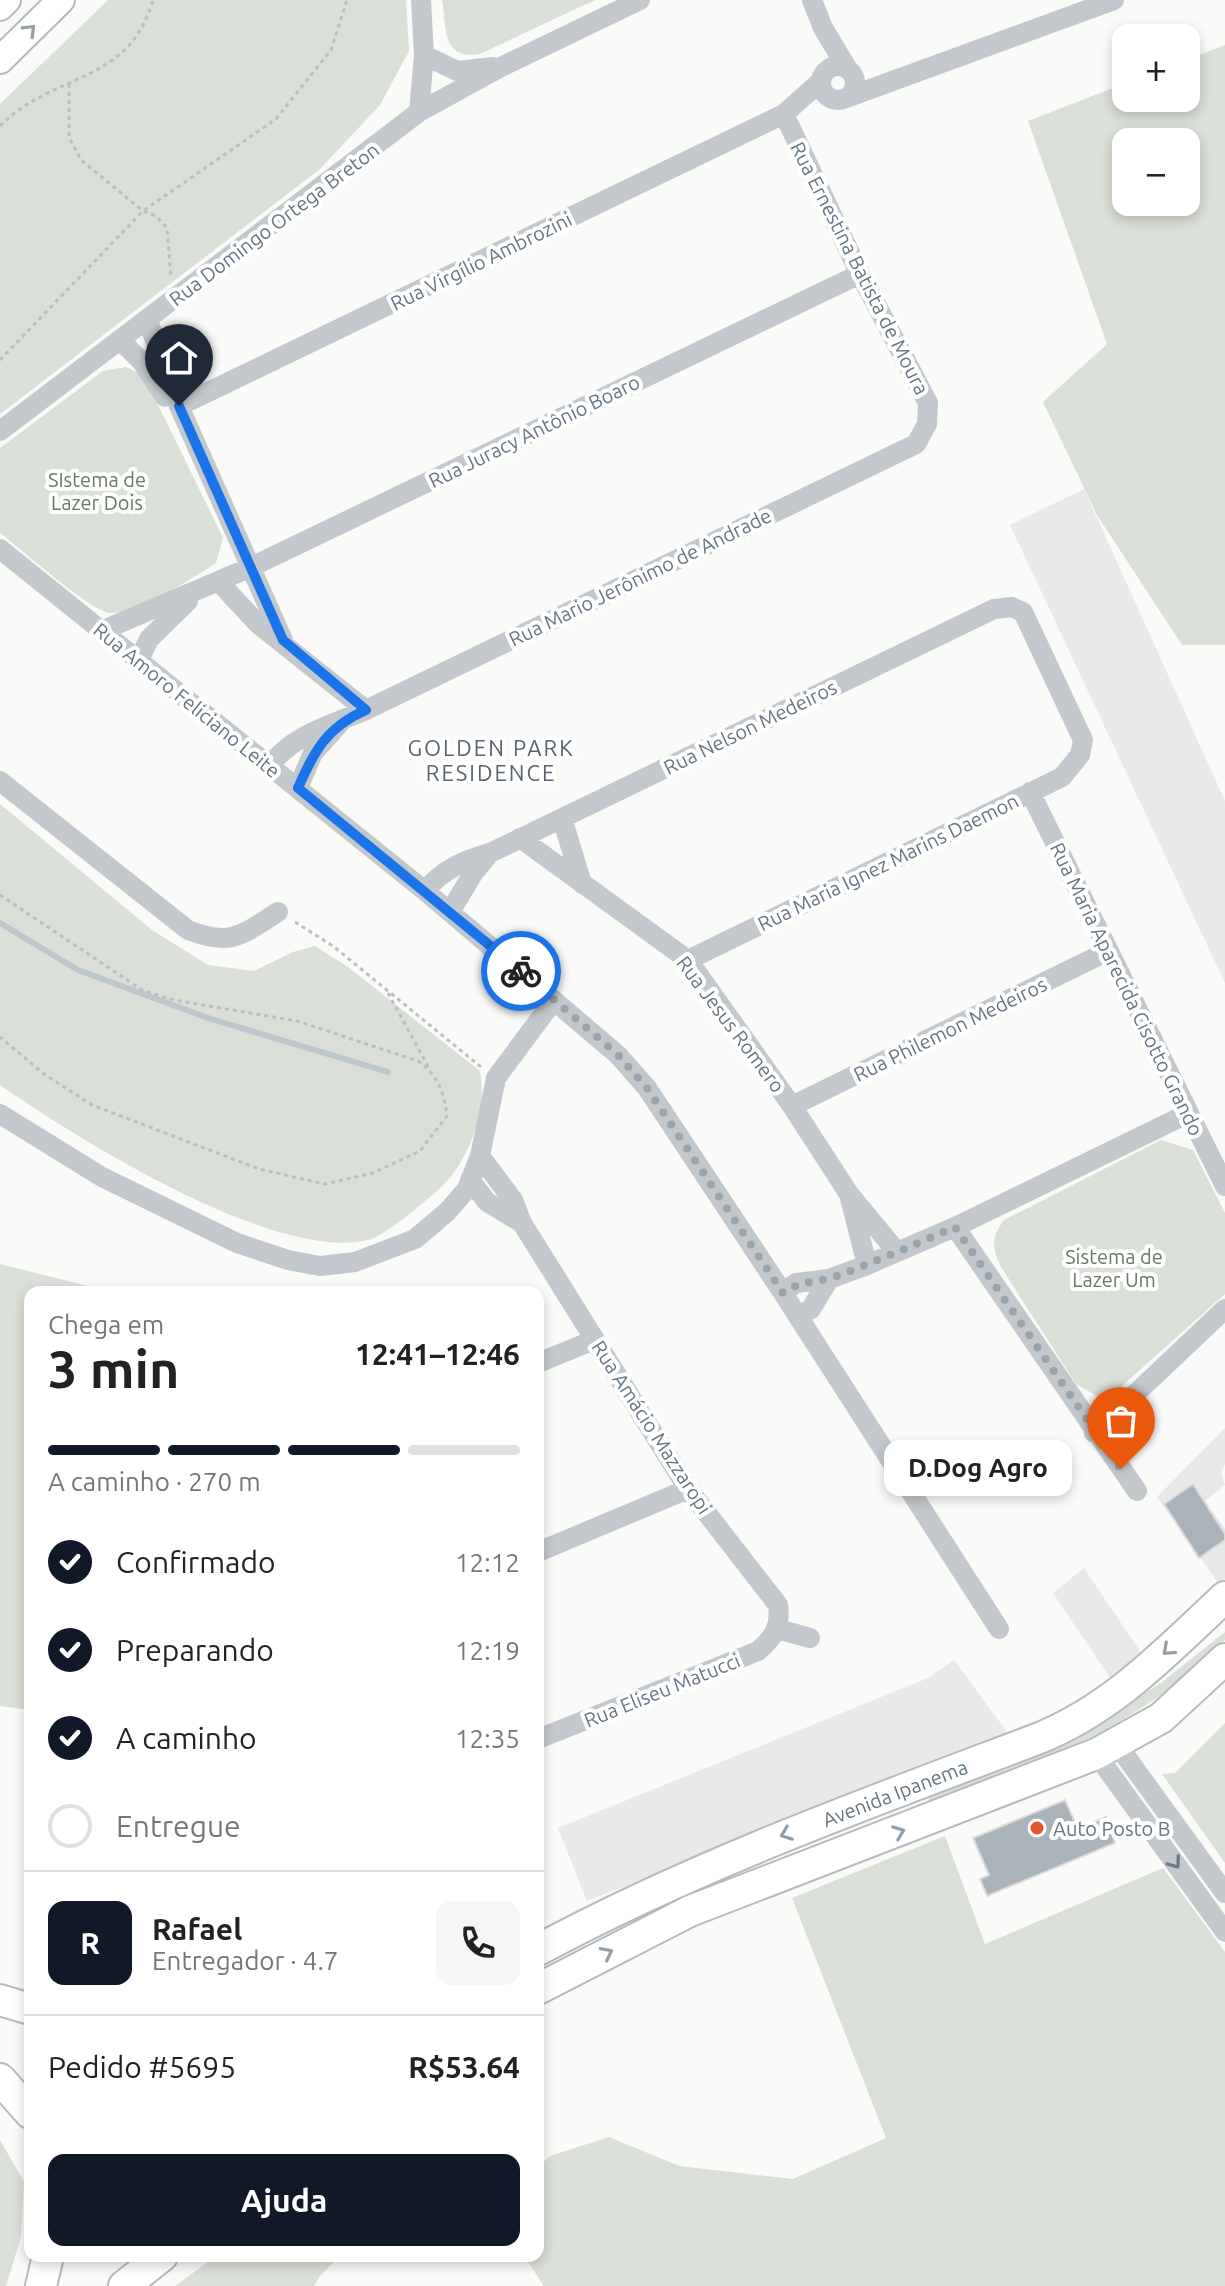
<!DOCTYPE html>
<html lang="pt">
<meta charset="utf-8">
<style>
body{margin:0;font-family:Ubuntu,sans-serif;background:#f6f6f6;color:#222;height:100vh;display:flex;flex-direction:column;font-size:30px;white-space:nowrap}
*{box-sizing:border-box;margin:0}
p{font-size:26px;color:#767676}
.icon{flex:none;width:44px;height:44px;fill:none;stroke:currentColor;stroke-width:2;stroke-linecap:round;stroke-linejoin:round}
.map{position:relative;flex:1;overflow:hidden}
.sheet{position:absolute;left:24px;top:1286px;width:520px;height:976px;display:flex;flex-direction:column;background:#fff;border-radius:16px;box-shadow:0 4px 12px #0003}
.sheet>*{flex:none}
.controls{position:absolute;left:1112px;top:24px;display:grid;gap:16px}
.controls a{display:grid;place-items:center;width:88px;height:88px;border-radius:16px;background:#fff;box-shadow:0 4px 12px #0003;font-size:40px}
.pin{position:absolute;display:grid;place-items:center;width:68px;height:68px;color:#fff;margin:-82px -34px;border-radius:50% 50% 50% 0;rotate:-45deg;box-shadow:0 0 8px #0007}
.pin .icon{rotate:45deg}
.courier{position:absolute;display:grid;place-items:center;width:80px;height:80px;margin:-40px;border:6px solid #1a73e8;border-radius:50%;background:#fff;color:#222;box-shadow:0 2px 10px #0007}
.bubble{position:absolute;height:56px;border-radius:16px;background:#fff;box-shadow:0 4px 12px #0003;font-size:26px;font-weight:700;line-height:56px;text-align:center}
.head em{font-style:normal;font-weight:700}
.head div{display:flex;flex-direction:column-reverse}
.head{display:flex;align-items:center;justify-content:space-between;height:136px;padding:0 24px}
h1{font-size:52px;font-weight:700;line-height:60px}
.bar{display:grid;grid-template-columns:repeat(4,1fr);gap:12px 8px;align-content:center;height:96px;padding:0 24px}
.bar i{height:10px;border-radius:6px;background:#e0e0e0}
.bar .on{background:#111827}
.bar p{grid-column:span 4}
.line{display:flex;align-items:center;gap:20px;padding:0 24px;border-top:2px solid #e0e0e0}
.line div{flex:1}
.round{display:grid;place-items:center;flex:none;width:84px;height:84px;border-radius:16px;background:#f6f6f6}
ol{padding:0 24px;list-style:none}
li{display:flex;align-items:center;gap:24px;height:88px}
li p{margin-inline-start:auto}
li .icon{padding:8px;border-radius:50%;background:#111827;color:#fff;stroke-width:4}
li:last-child{color:#767676}
li i{width:44px;height:44px;border:4px solid #e0e0e0;border-radius:50%}
.action{display:flex;gap:16px;margin-top:auto;padding:16px 24px}
.action a{flex:1;height:92px;border-radius:16px;background:#111827;color:#fff;font-size:32px;font-weight:700;line-height:92px;text-align:center}
.map>svg:first-child{display:block}
</style>
<div class="map">
<svg width="1225" height="2286" viewBox="0 0 1225 2286">
<rect width="100%" height="100%" fill="#fafaf8"/>
<path fill="#e8e9e9" d="M1084,489L1225,801V983L1010,525Z
M1225,1428V1464L1221,1472L1225,1485L1205,1501L1225,1529V1579L1219,1584L1157,1497Z
M1084,1568L1144,1657L1115,1685L1053,1593Z
M954,1660L1013,1740L854,1797L587,1901L558,1828L928,1678Z"/>
<path fill="#dadfd7" fill-rule="evenodd" d="M108,0H406L409,51L380,105L320,169L0,414V104Z
M442,0H595L480,54C441,60 447,28 442,0Z
M1225,45V645H1182L1097,515L1043,402L1107,344L1028,121L1126,83V98H1186V60ZM1186,142V202H1126V142Z
M126,367L144,376L223,538L216,563C193,578 137,614 110,613C90,611 20,548 0,533V448L103,371Z
M0,804L152,930L208,965L254,971L293,952L315,946L348,967L480,1071C488,1111 468,1164 437,1191C421,1204 387,1235 368,1240C275,1263 75,1137 0,1085Z
M1161,1140L1193,1150L1225,1213V1294L1115,1392L1101,1398L1076,1384L1001,1267C992,1248 991,1237 1004,1220Z
M0,1264L112,1292H30V1710L0,1706Z
M1225,1632V1640C1204,1658 1183,1680 1159,1696C1089,1745 1011,1775 932,1807L927,1794L1102,1719L1161,1683Z
M1225,1723V1863L1162,1774L1175,1773Z
M945,1836L985,1944L1163,1868L1225,1952V2286H544L524,2256H538V2167L550,2156L609,2137L679,2166L793,2179L886,2138L792,1898Z
M0,2140L24,2182L21,2237L6,2286H0Z
M216,2256H340L320,2276L314,2286H175Z"/>
<g fill="none" stroke-linecap="round" stroke-linejoin="round">
<path stroke="#bbc7cb" stroke-width="6" d="M0,923L78,970L211,1019L388,1072"/>
</g>
<path fill="#aab3b9" stroke="#dcdcda" stroke-width="2" d="M1193,1484L1225,1534V1540L1199,1558L1164,1504Z
M1065,1800L1078,1829L1106,1817L1115,1843L987,1896L980,1879L989,1875L973,1838Z"/>
<g fill="none" stroke-linecap="round" stroke-linejoin="round">
<defs>
<path id="secondary" d="M0,7L7,0
M0,60L61,0"/>
<path id="primary" d="M538,1950C698,1864 868,1803 1037,1739C1113,1709 1167,1651 1225,1597
M538,1989L690,1911L1096,1754L1161,1718L1225,1659
M0,2000L30,2009
M0,2079L30,2113
M41,2286L48,2256
M124,2286L162,2256"/>
</defs>
<use href="#secondary" stroke="#b3babf" stroke-width="30"/>
<use href="#primary" stroke="#b5babe" stroke-width="34"/>
<path stroke="#bbbfc2" stroke-width="3" stroke-dasharray="4 4" stroke-linecap="butt" d="M69,84V137L81,160L143,211L156,216L167,228L171,278
M0,126C54,71 128,86 153,0
M0,360L143,211L276,119L331,50L347,0
M0,895L142,990L174,1000L297,1021L418,1061C438,1076 444,1091 447,1116L420,1151L373,1173L325,1184L259,1169L92,1105L44,1074L0,1037
M295,922L333,946L481,1067
M388,993L429,1068"/>
<path stroke="#c3c8cc" stroke-width="20" d="M812,0L823,28L847,68
M424,55L457,71L493,67
M821 83a17 17 0 1 1 34 0a17 17 0 1 1-34 0Z
M846,98L1114,0
M419,112L501,67L640,0
M148,321L179,406L283,640
M121,341L142,362L165,397
M179,406L784,114L821,81
M0,431L419,112L424,55L421,0
M0,549L425,891L618,1055L647,1088L783,1293L999,1629
M218,581L258,624L366,710
M101,631L249,568L860,274
M138,662L149,639L188,601
M270,765C296,733 329,726 366,710L916,444L927,424L928,403L860,274L784,114
M0,781L188,930C232,947 241,935 278,912
M298,788L313,753L340,723
M1030,792L1225,1186
M562,818L582,884
M520,838L688,960L792,1106L849,1194L897,1252
M425,891C442,870 464,860 490,853L994,609L1012,607L1023,612L1083,740L1080,755L1062,777L688,960
M450,912L474,872L490,853
M792,1106L1108,951
M0,1114L102,1177L237,1243L288,1260L320,1266L355,1262L415,1239L448,1211L467,1189L480,1156L496,1078L554,1000
M480,1156L513,1200L522,1223L688,1489L778,1605C781,1627 774,1637 758,1651L538,1739
M470,1180L487,1202L522,1223
M850,1198L867,1265
M955,1227L1137,1491
M783,1293L796,1283L829,1279L867,1265L955,1227L1189,1113
M798,1316L811,1309L829,1279
M538,1363L594,1340
M1094,1433L1225,1309
M538,1552L688,1489
M778,1629L810,1638
M1116,1743L1225,1893
M1096,1754L1225,1932"/>
<use href="#secondary" stroke="#fff" stroke-width="26"/>
<use href="#primary" stroke="#fff" stroke-width="30"/>
</g>
<defs><path id="oneway-chevron" d="M-2-3.5L2.5 0L-2 3.5" fill="none" stroke-width="1.6" stroke-linecap="round" stroke-linejoin="round" transform="scale(2)"/></defs>
<g stroke="#939fa8">
<use href="#oneway-chevron" transform="translate(30 30) rotate(-45)"/>
<use href="#oneway-chevron" transform="translate(1168 1650) rotate(138)"/>
<use href="#oneway-chevron" transform="translate(899 1832) rotate(-21)"/>
<use href="#oneway-chevron" transform="translate(786 1834) rotate(159)"/>
<use href="#oneway-chevron" transform="translate(607 1953) rotate(-27)"/>
</g>
<use stroke="#6a7a87" href="#oneway-chevron" transform="translate(1175 1863) rotate(54)"/>
<g fill="none" stroke-linecap="round" stroke-linejoin="round">
<path stroke="#99a4ac" stroke-width="8" stroke-dasharray="0 14.4" d="M521,971L618,1055L647,1088L783,1293C801,1280 817,1283 837,1276C877,1261 916,1244 955,1227L1121,1469"/>
<path stroke="#1a73e8" stroke-width="10" d="M179,406L283,640L366,710C327,727 314,751 298,788L521,971"/>
</g>
<circle fill="#e4572e" stroke="#fff" stroke-width="3" cx="1037" cy="1828" r="8"/>
<g text-anchor="middle" dominant-baseline="central" stroke-width="8" stroke-linejoin="round" paint-order="stroke">
<g font-size="20" fill="#657683" stroke="#fff">
<text transform="translate(274 224) rotate(-37)">Rua Domingo Ortega Breton</text>
<text transform="translate(481 261) rotate(-26)">Rua Virgílio Ambrozini</text>
<text transform="translate(860 268) rotate(63)">Rua Ernestina Batista de Moura</text>
<text transform="translate(534 431) rotate(-26)">Rua Juracy Antônio Boaro</text>
<text transform="translate(640 577) rotate(-26)">Rua Mario Jerônimo de Andrade</text>
<text transform="translate(187 700) rotate(39)">Rua Amoro Feliciano Leite</text>
<text transform="translate(750 727) rotate(-26)">Rua Nelson Medeiros</text>
<text transform="translate(888 862) rotate(-26)">Rua Maria Ignez Marins Daemon</text>
<text transform="translate(1127 989) rotate(64)">Rua Maria Aparecida Cisotto Grando</text>
<text transform="translate(731 1024) rotate(53)">Rua Jesus Romero</text>
<text transform="translate(950 1029) rotate(-26)">Rua Philemon Medeiros</text>
<text transform="translate(652 1427) rotate(57)">Rua Amácio Mazzaropi</text>
<text transform="translate(662 1690) rotate(-22)">Rua Eliseu Matucci</text>
<text transform="translate(895 1793) rotate(-21)">Avenida Ipanema</text>
</g>
<g font-size="20" fill="#687a64" stroke="#fff">
<text x="97" y="479">SIstema de<tspan x="97" dy="23">Lazer Dois</tspan></text>
<text x="1114" y="1256">Sistema de<tspan x="1114" dy="23">Lazer Um</tspan></text>
</g>
<g font-size="20" fill="#657683" stroke="#fff" text-anchor="start">
<text x="1053" y="1828">Auto Posto B</text>
</g>
<g font-size="22" letter-spacing="2" fill="#57646e" stroke="#fff">
<text x="491" y="747">GOLDEN PARK<tspan x="491" dy="25">RESIDENCE</tspan></text>
</g>
</g>
</svg>
<div class="controls">
<a>+</a>
<a>−</a>
</div>
<div class="pin" style="left:1121px;top:1469px;background:#ea580c"><svg class="icon" aria-label="bag" viewBox="0 0 24 24"><path d="M5 8h14l-1 12H6zM9 8a3 3 0 0 1 6 0"/></svg></div>
<div class="pin" style="left:179px;top:406px;background:#1f2937"><svg class="icon" aria-label="home" viewBox="0 0 24 24"><path d="M3 11l9-7 9 7M6 9v11h12V9"/></svg></div>
<div class="courier" style="left:521px;top:971px"><svg class="icon" aria-label="bike" viewBox="0 0 24 24"><circle cx="6" cy="16" r="4"/><circle cx="18" cy="16" r="4"/><path d="M6 16l4-8h5l3 8M10 8l3 8H6M13 5h3"/></svg></div>
<div class="bubble" style="left:884px;top:1440px;width:188px">D.Dog Agro</div>
<section class="sheet">
<div class="head"><div><h1>3 min</h1><p>Chega em</p></div><em>12:41–12:46</em></div>
<div class="bar"><i class="on"></i><i class="on"></i><i class="on"></i><i></i><p>A caminho · 270 m</p></div>
<ol>
<li><svg class="icon" aria-label="check" viewBox="0 0 24 24"><path d="M5 12l5 5 9-10"/></svg>Confirmado<p>12:12</p></li>
<li><svg class="icon" aria-label="check" viewBox="0 0 24 24"><path d="M5 12l5 5 9-10"/></svg>Preparando<p>12:19</p></li>
<li><svg class="icon" aria-label="check" viewBox="0 0 24 24"><path d="M5 12l5 5 9-10"/></svg>A caminho<p>12:35</p></li>
<li><i></i>Entregue</li>
</ol>
<div class="line" style="height:144px"><b class="round" style="background:#111827;color:#fff">R</b><div><b>Rafael</b><p>Entregador · 4.7</p></div><a class="round"><svg class="icon" aria-label="phone" viewBox="0 0 24 24"><path d="M5 4h4l2 5-3 2q2 4 5 5l2-3 5 2v4C11 20 4 13 5 4z"/></svg></a></div>
<div class="line" style="height:104px"><div>Pedido #5695</div><b>R$53.64</b></div>
<div class="action"><a>Ajuda</a></div>
</section>
</div>
